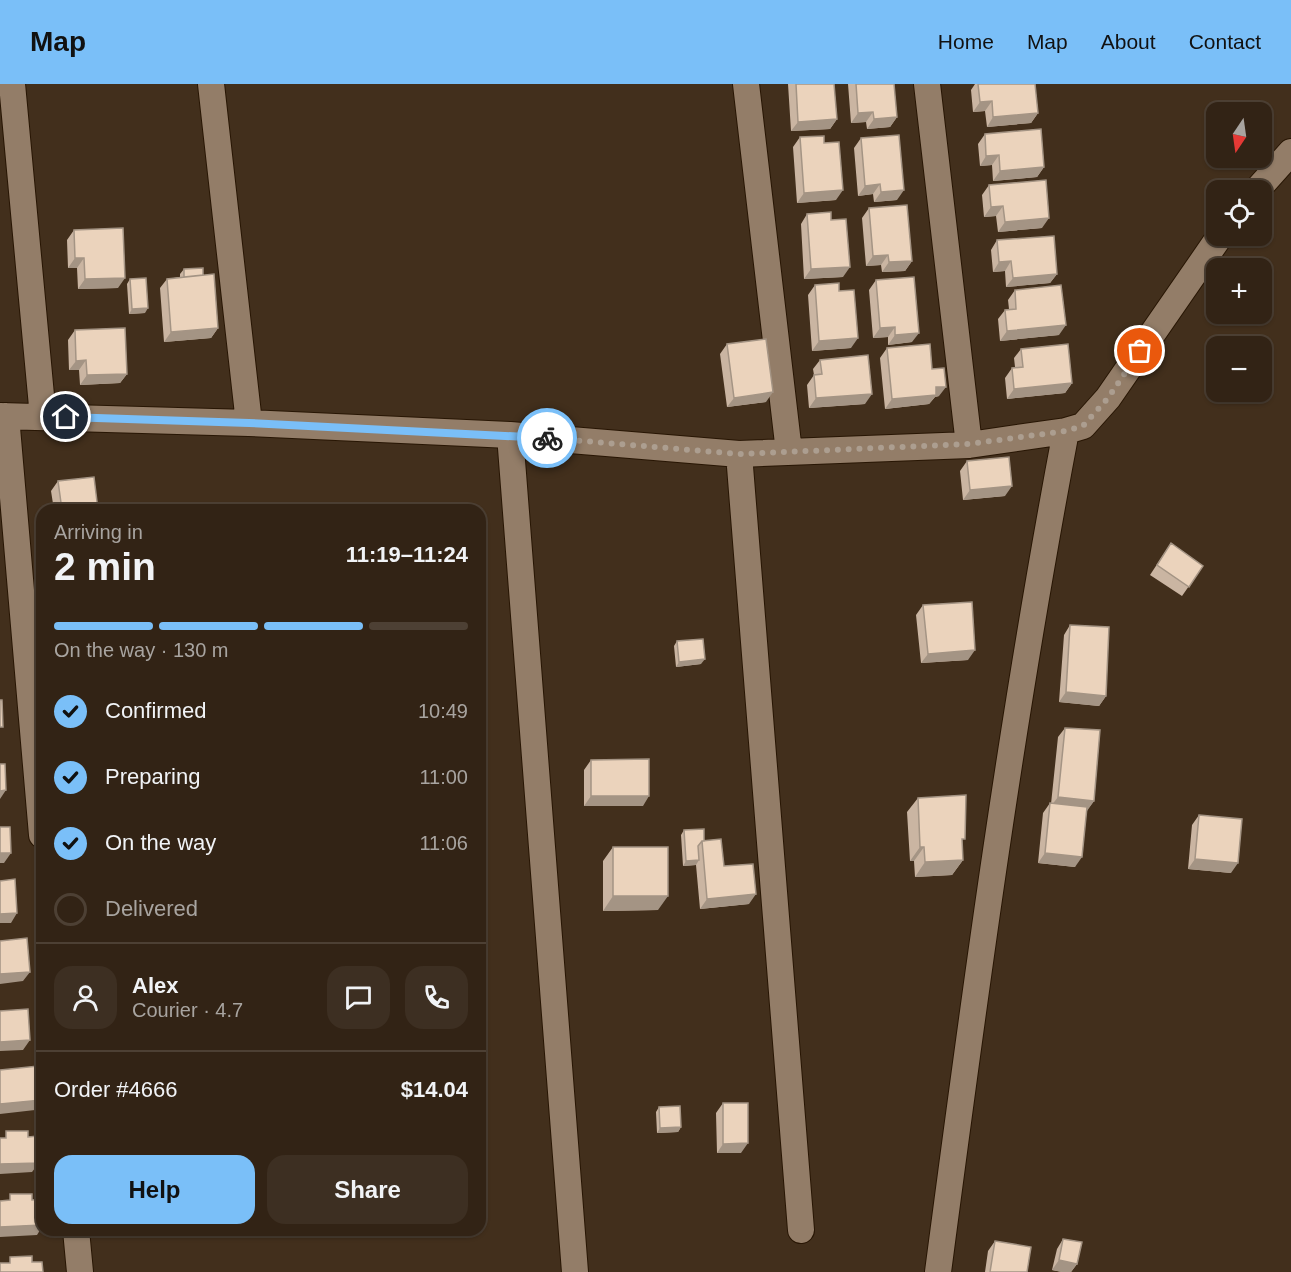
<!DOCTYPE html>
<meta charset="utf-8">
<style>
body{margin:0;font-family:Helvetica,sans-serif;background:#3d2f22;color:#f1f3f6;height:100vh;display:flex;flex-direction:column;font-size:22px;white-space:nowrap}
*{box-sizing:border-box;margin:0}
p{font-size:20px;color:#a8a4a0}
.icon{flex:none;width:33px;height:33px;fill:none;stroke:currentColor;stroke-width:2;stroke-linecap:round;stroke-linejoin:round}
.map{position:relative;flex:1;overflow:hidden}
.side{position:absolute;left:36px;top:420px;width:450px;height:732px;display:flex;flex-direction:column;background:#322315;border-radius:18px;box-shadow:0 2px 4px #0004,0 0 0 2px #4d4034}
.side>*{flex:none}
.needle{width:39px;rotate:193deg}
.tools{position:absolute;left:1206px;top:18px;display:grid;gap:12px}
.tools a{display:grid;place-items:center;width:66px;height:66px;border-radius:12px;background:#322315;box-shadow:0 2px 4px #0004,0 0 0 2px #4d4034;font-size:30px}
.pin{position:absolute;display:grid;place-items:center;width:51px;height:51px;color:#fff;margin:-26px;border:3px solid #fff;border-radius:50%;box-shadow:0 2px 6px #0007}
.courier{position:absolute;display:grid;place-items:center;width:60px;height:60px;margin:-30px;border:4px solid #7abff8;border-radius:50%;background:#fff;color:#222;box-shadow:0 2px 8px #0007}
.overview em{font-style:normal;font-weight:600}
.overview div{display:flex;flex-direction:column-reverse}
.overview{display:flex;align-items:center;justify-content:space-between;height:102px;padding:0 18px}
h1{font-size:39px;font-weight:600;line-height:45px}
.bar{display:grid;grid-template-columns:repeat(4,1fr);gap:9px 6px;align-content:center;height:72px;padding:0 18px}
.bar i{height:8px;border-radius:4px;background:#4d4034}
.bar .current{background:#7abff8}
.bar p{grid-column:span 4}
.line{display:flex;align-items:center;gap:15px;padding:0 18px;border-top:2px solid #4d4034}
.line div{flex:1}
.round{display:grid;place-items:center;flex:none;width:63px;height:63px;border-radius:18px;background:#3d2f22}
ol{padding:0 18px;list-style:none}
li{display:flex;align-items:center;gap:18px;height:66px}
li p{margin-inline-start:auto}
li .icon{padding:6px;border-radius:50%;background:#7abff8;color:#111;stroke-width:4}
li:last-child{color:#a8a4a0}
li i{width:33px;height:33px;border:3px solid #4d4034;border-radius:50%}
.action{display:flex;gap:12px;margin-top:auto;padding:12px 18px}
.action a{flex:1;height:69px;border-radius:18px;background:#7abff8;color:#111;font-size:24px;font-weight:600;line-height:69px;text-align:center}
.action a+a{background:#3d2f22;color:#f1f3f6}
header{display:flex;align-items:center;gap:36px;box-sizing:border-box;height:84px;padding:0 30px;background:#7abff8;color:#111}
header strong{font-size:28px}
nav{display:flex;gap:33px;margin-inline-start:auto;font-size:21px}
.map>svg:first-child{display:block}
</style>
<header>
<strong>Map</strong>
<nav><a>Home</a><a>Map</a><a>About</a><a>Contact</a></nav>
</header>
<div class="map">
<svg width="1291" height="1188" viewBox="0 0 1291 1188">
<rect width="100%" height="100%" fill="#422f1c"/>
<g fill="none" stroke-linecap="round" stroke-linejoin="round">
<defs>
<path id="street" d="M12,0L43,333
M211,0L249,339
M746,0L789,368
M927,0L969,361
M1257,106L1291,68
M0,332L249,339L510,351L739,370L969,361L1066,347L1083,342L1108,314L1220,152
M6,332L42,751
M510,351L575,1188
M739,370L801,1146
M76,1146L80,1188
M938,1188C975,907 1013,626 1066,347"/>
</defs>
<use href="#street" stroke="#281604" stroke-width="28"/>
<use href="#street" stroke="#937d68" stroke-width="26"/>
</g>
<path fill="#cab5a2" d="M788,0H834L837,35L830,45L791,47Z
M848,0H894L897,33L890,43L867,45L866,38L851,39Z
M975,0H1035L1038,29L1031,39L987,43L985,27L973,28L971,6Z
M985,50L1044,83L1037,93L993,97L992,81L980,82L978,60Z
M800,53L824,59L836,116L797,119L793,63Z
M861,54L897,116L874,118L873,110L858,112L854,64Z
M989,101L1042,144L998,148L996,132L984,133L982,111Z
M869,124L912,177L905,187L882,188L881,181L866,182L862,134Z
M807,130L831,136L843,193L804,195L801,140Z
M74,146L118,204L78,205L77,184H68L67,156Z
M997,156L1057,190L1050,199L1006,203L1005,187L993,188L991,166Z
M184,185L203,191L218,244L211,254L164,258L160,204L167,195L180,193V190Z
M130,195L145,229L129,230L127,200Z
M876,196L912,258L888,261V253L873,254L869,206Z
M815,201L839,207L851,264L812,267L808,211Z
M1015,206L1059,251L1000,257L998,235L1005,226L1009,225L1008,216Z
M75,246L127,290L120,299L80,301L79,286H69L68,256Z
M727,260L766,318L727,323L720,270Z
M887,264L932,285L939,312L935,313L929,320L885,325L880,274Z
M1021,265L1072,299L1065,309L1007,315L1005,294L1012,284L1015,283L1014,274Z
M820,276L865,320L809,324L807,301L814,291L813,285Z
M967,377L1005,412L963,416L960,387Z
M58,397L98,426H54L51,407Z
M1171,459L1203,482L1182,512L1150,491Z
M923,521L968,576L921,579L916,531Z
M1070,541L1106,612L1099,622L1059,618L1064,551Z
M677,557L701,580L676,583L674,562Z
M1065,644L1094,717L1087,726L1075,783L1038,779L1043,729L1050,719L1051,720L1058,653Z
M591,676L643,722H584V686Z
M918,714L963,776L952,791L915,793L914,777H910L907,728Z
M1199,731L1231,789L1188,785L1192,741Z
M684,746L704,757L724,782L749,820L700,825L696,781L683,782L681,751Z
M613,763L658,826L603,827V777Z
M723,1019L741,1069H717L716,1029Z
M659,1023L681,1043L678,1048L657,1049L656,1028Z
M1063,1155L1077,1180L1071,1188H1062L1052,1186L1057,1165Z
M995,1157L1027,1188H985L988,1167Z"/>
<path fill="#a49484" d="M992,17L985,27L973,28L980,18Z
M873,28L866,38L851,39L858,29Z
M1038,29L1031,39L987,43L993,33Z
M897,33L890,43L867,45L874,35Z
M837,35L830,45L791,47L798,38Z
M999,71L992,81L980,82L986,72Z
M1044,83L1037,93L993,97L1000,87Z
M880,100L873,110L858,112L865,102Z
M843,106L836,116L797,119L804,109Z
M904,106L897,116L874,118L881,108Z
M1003,122L996,132L984,133L991,123Z
M1049,134L1042,144L998,148L1005,138Z
M888,171L881,181L866,182L873,172Z
M75,174H84L77,184H68Z
M912,177L905,187L882,188L889,178Z
M1011,177L1005,187L993,188L999,178Z
M850,183L843,193L804,195L811,185Z
M1057,190L1050,199L1006,203L1013,194Z
M125,194L118,204L78,205L85,195Z
M148,224L145,229L129,230L132,225Z
M1066,241L1059,251L1000,257L1007,247Z
M895,243L888,253L873,254L880,244Z
M218,244L211,254L164,258L171,248Z
M919,249L912,258L888,261L895,251Z
M858,254L851,264L812,267L819,257Z
M86,276L79,286H69L76,277Z
M127,290L120,299L80,301L87,291Z
M1072,299L1065,309L1007,315L1014,305Z
M936,303H946L939,312L935,313L929,320L885,325L892,315Z
M773,308L766,318L727,323L734,314Z
M872,310L865,320L809,324L816,314Z
M1012,402L1005,412L963,416L970,406Z
M975,566L968,576L921,579L928,570Z
M705,575L701,580L676,583L679,578Z
M1066,608L1106,612L1099,622L1059,618Z
M6,706L0,715V707Z
M591,712H649L643,722H584Z
M1058,713L1094,717L1087,727L1051,722Z
M920,763H924L914,777H910Z
M0,769H11L4,779H0Z
M1045,769L1082,773L1075,783L1038,779Z
M1195,775L1238,779L1231,789L1188,785Z
M699,776L696,781L683,782L686,777Z
M963,776L952,791L915,793L925,778Z
M756,810L749,820L700,825L707,815Z
M613,812H668L658,826L603,827Z
M17,829L11,839H0V830Z
M30,888L23,897L0,900V890Z
M30,956L23,966L0,967V958Z
M42,1016L35,1026L0,1030V1020Z
M681,1043L678,1048L657,1049L660,1044Z
M748,1059L741,1069H717L723,1060Z
M39,1079L32,1088L0,1090V1080Z
M42,1141V1143L37,1151L0,1153V1143Z
M1059,1176L1077,1180L1071,1188H1062L1052,1186Z"/>
<path fill="#ebd3bc" stroke="#a49484" stroke-width="1.5" d="M796,0H834L837,35L798,38Z
M856,0H894L897,33L874,35L873,28L858,29Z
M978,0H1035L1038,29L993,33L992,17L980,18Z
M1041,45L1044,83L1000,87L999,71L986,72L985,50Z
M899,51L904,106L881,108L880,100L865,102L861,54Z
M824,52V59L839,58L843,106L804,109L800,53Z
M1046,96L1049,134L1005,138L1003,122L991,123L989,101Z
M907,121L912,177L889,178L888,171L873,172L869,124Z
M831,128V136L846,135L850,183L811,185L807,130Z
M123,144L125,194L85,195L84,174H75L74,146Z
M1054,152L1057,190L1013,194L1011,177L999,178L997,156Z
M203,184V191L184,193V185Z
M214,190L218,244L171,248L167,195Z
M914,193L919,249L895,251V243L880,244L876,196Z
M146,194L148,224L132,225L130,195Z
M839,199V207L854,206L858,254L819,257L815,201Z
M1061,201L1066,241L1007,247L1005,226L1016,225L1015,206Z
M125,244L127,290L87,291L86,276L76,277L75,246Z
M766,255L773,308L734,314L727,260Z
M930,260L932,285L944,284L946,303H936V311L892,315L887,264Z
M1068,260L1072,299L1014,305L1012,284L1023,283L1021,265Z
M868,271L872,310L816,314L814,291L822,290L820,276Z
M1009,373L1012,402L970,406L967,377Z
M94,393L98,426H62L58,397Z
M1171,459L1203,482L1189,503L1157,481Z
M972,518L975,566L928,570L923,521Z
M1070,541L1109,543L1106,612L1066,608Z
M703,555L705,575L679,578L677,557Z
M0,616H2L3,643H0Z
M1065,644L1100,646L1094,717L1058,713Z
M649,675V712H591V676Z
M0,680H5L6,706L0,707Z
M966,711L965,755H962L963,776L925,778L924,763H920L918,714Z
M1050,719L1087,723L1082,773L1045,769Z
M1199,731L1242,735L1238,779L1195,775Z
M0,743H10L11,769H0Z
M704,745V757H702L698,762L699,776L686,777L684,746Z
M721,755L724,782L753,780L756,810L707,815L702,757Z
M613,763H668V812H613Z
M15,795L17,829L0,830V797Z
M27,854L30,888L0,890V857Z
M28,925L30,956L0,958V927Z
M38,982L42,1016L0,1020V986Z
M723,1019H748V1059L723,1060Z
M680,1022L681,1043L660,1044L659,1023Z
M6,1047H28V1053L38,1052L39,1079L0,1080V1054H6Z
M10,1110H32V1116L42,1115V1141L0,1143V1117L10,1116Z
M1063,1155L1082,1158L1077,1180L1059,1176Z
M995,1157L1031,1163L1027,1188H990Z
M32,1172V1178H42L43,1188H0V1179H10V1173Z"/>
<g fill="none" stroke-linecap="round" stroke-linejoin="round">
<path stroke="#ac9e90" stroke-width="6" stroke-dasharray="0 10.8" d="M547,354L739,370L969,360L1066,347L1083,342L1108,314L1140,267"/>
<path stroke="#7abff8" stroke-width="8" d="M66,333L249,339L547,354"/>
</g>
</svg>
<div class="tools">
<a><svg class="needle" viewBox="-14 -14 28 28"><path d="M0-13l5 13h-10z" fill="#e53935"/><path d="M0 13l5-13h-10z" fill="#a8a4a0"/></svg></a>
<a><svg class="icon" aria-label="locate" viewBox="0 0 24 24"><circle cx="12" cy="12" r="6"/><path d="M12 2v4M12 18v4M2 12h4M18 12h4"/></svg></a>
<a>+</a>
<a>−</a>
</div>
<div class="pin" style="left:1140px;top:267px;background:#ea580c"><svg class="icon" aria-label="bag" viewBox="0 0 24 24"><path d="M5 8h14l-1 12H6zM9 8a3 3 0 0 1 6 0"/></svg></div>
<div class="pin" style="left:66px;top:333px;background:#1f2937"><svg class="icon" aria-label="home" viewBox="0 0 24 24"><path d="M3 11l9-7 9 7M6 9v11h12V9"/></svg></div>
<div class="courier" style="left:547px;top:354px"><svg class="icon" aria-label="bike" viewBox="0 0 24 24"><circle cx="6" cy="16" r="4"/><circle cx="18" cy="16" r="4"/><path d="M6 16l4-8h5l3 8M10 8l3 8H6M13 5h3"/></svg></div>
<section class="side">
<div class="overview"><div><h1>2 min</h1><p>Arriving in</p></div><em>11:19–11:24</em></div>
<div class="bar"><i class="current"></i><i class="current"></i><i class="current"></i><i></i><p>On the way · 130 m</p></div>
<ol>
<li><svg class="icon" aria-label="check" viewBox="0 0 24 24"><path d="M5 12l5 5 9-10"/></svg>Confirmed<p>10:49</p></li>
<li><svg class="icon" aria-label="check" viewBox="0 0 24 24"><path d="M5 12l5 5 9-10"/></svg>Preparing<p>11:00</p></li>
<li><svg class="icon" aria-label="check" viewBox="0 0 24 24"><path d="M5 12l5 5 9-10"/></svg>On the way<p>11:06</p></li>
<li><i></i>Delivered</li>
</ol>
<div class="line" style="height:108px"><a class="round"><svg class="icon" aria-label="person" viewBox="0 0 24 24"><circle cx="12" cy="8" r="4"/><path d="M4 21q1-7 8-7t8 7"/></svg></a><div><b>Alex</b><p>Courier · 4.7</p></div><a class="round"><svg class="icon" aria-label="chat" viewBox="0 0 24 24"><path d="M4 5h16v11H9l-5 4z"/></svg></a><a class="round"><svg class="icon" aria-label="phone" viewBox="0 0 24 24"><path d="M5 4h4l2 5-3 2q2 4 5 5l2-3 5 2v4C11 20 4 13 5 4z"/></svg></a></div>
<div class="line" style="height:78px"><div>Order #4666</div><b>$14.04</b></div>
<div class="action"><a>Help</a><a>Share</a></div>
</section>
</div>
